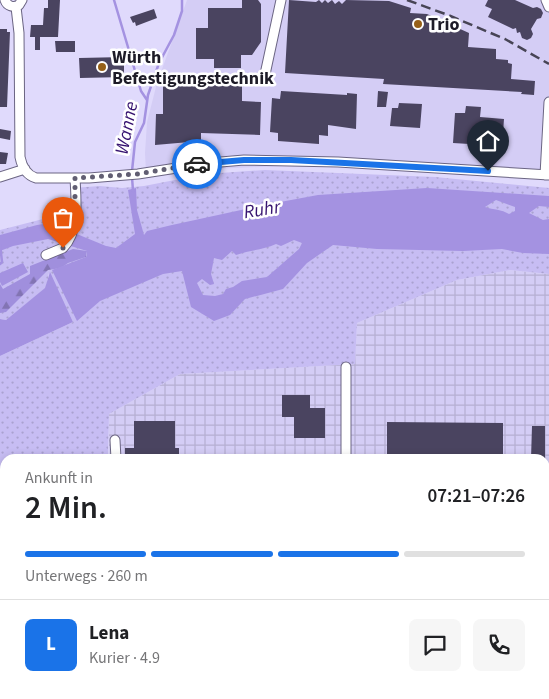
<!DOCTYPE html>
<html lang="de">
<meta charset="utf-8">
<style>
body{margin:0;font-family:"Source Sans 3",sans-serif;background:#f6f6f6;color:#202124;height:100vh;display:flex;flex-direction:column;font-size:19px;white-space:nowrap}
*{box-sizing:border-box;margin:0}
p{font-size:16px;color:#757577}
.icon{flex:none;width:28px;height:28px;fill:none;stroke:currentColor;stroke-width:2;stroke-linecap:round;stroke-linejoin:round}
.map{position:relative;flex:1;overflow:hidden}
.side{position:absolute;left:0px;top:454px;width:550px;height:246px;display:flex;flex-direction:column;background:#fff;border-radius:15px 15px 0 0;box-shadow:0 2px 8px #0003}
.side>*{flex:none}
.pin{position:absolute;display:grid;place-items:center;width:42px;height:42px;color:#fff;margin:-51px -21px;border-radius:50% 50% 50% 0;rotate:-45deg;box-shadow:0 0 5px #0007}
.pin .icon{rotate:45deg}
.courier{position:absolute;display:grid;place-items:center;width:50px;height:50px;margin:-25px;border:4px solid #1a73e8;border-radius:50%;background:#fff;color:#222;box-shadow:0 1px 6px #0007}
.head em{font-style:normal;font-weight:600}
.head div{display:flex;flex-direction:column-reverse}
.head{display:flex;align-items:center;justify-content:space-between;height:85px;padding:0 25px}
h1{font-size:32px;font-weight:600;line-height:38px}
.bar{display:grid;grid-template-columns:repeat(4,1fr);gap:8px 5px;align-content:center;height:60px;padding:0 25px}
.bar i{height:6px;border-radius:4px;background:#e0e0e0}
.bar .selected{background:#1a73e8}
.bar p{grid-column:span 4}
.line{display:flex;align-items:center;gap:12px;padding:0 25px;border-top:1px solid #e0e0e0}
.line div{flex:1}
.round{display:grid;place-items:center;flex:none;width:52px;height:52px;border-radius:8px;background:#f6f6f6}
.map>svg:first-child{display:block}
</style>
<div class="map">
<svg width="549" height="699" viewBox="0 0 549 699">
<defs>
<pattern id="industrial-grid" width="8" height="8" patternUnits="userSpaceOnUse" patternTransform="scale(1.25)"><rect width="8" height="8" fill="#d4cdf5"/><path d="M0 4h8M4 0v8" fill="none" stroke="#b6afd2"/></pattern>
<pattern id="grass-dots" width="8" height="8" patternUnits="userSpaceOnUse" patternTransform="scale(1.25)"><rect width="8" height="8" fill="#c7bdf3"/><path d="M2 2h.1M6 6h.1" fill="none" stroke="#aaa2d0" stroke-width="1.8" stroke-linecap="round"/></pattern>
<pattern id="forest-firs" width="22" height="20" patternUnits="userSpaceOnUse" patternTransform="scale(1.25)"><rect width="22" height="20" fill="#a08fdd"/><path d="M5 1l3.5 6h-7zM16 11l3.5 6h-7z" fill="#8274b3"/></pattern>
</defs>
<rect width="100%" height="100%" fill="#e0dafc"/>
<path fill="#d4cdf5" d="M187,0H549V170L349,163L146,172L145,153L147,122L157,83Z"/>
<path fill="url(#industrial-grid)" d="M510,270L549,274V584H545V459H109V414L180,374L355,364L357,323L457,280Z
M101,695H336V699H101Z"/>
<path fill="url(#grass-dots)" d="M265,170L435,177L549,188V274L510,270L457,280L357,323L355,364L180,374L109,414L108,459H5V695H100V699H0V356L73,322L49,273L46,288L6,320L0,319V230L43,219L69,228L73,205L72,188L100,186L122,188L144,186L206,174Z"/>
<path fill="url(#forest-firs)" d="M73,249L87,251L86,257L68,263L61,268L48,270L6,312L0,313V284L3,289L30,274V266Z"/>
<path fill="#a492e1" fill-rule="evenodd" d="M136,188L137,210L144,235L147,231L172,225L264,205L318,195L427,188L549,196V207L539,206L529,213L543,220L549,219V254L523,253L502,249L463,251L377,249L333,245L307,263L283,289L245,299L230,315L214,321L191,307L182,271L163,274L100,301L77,321L52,270L86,257L87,255V251L48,239L13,246L0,251V235L37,225L50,223L106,246L116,248L135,234L128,190ZM496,200L515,207V211L509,214C501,209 494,210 485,207ZM294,240L302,243L299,249L267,277L242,281L233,287L226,289L223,294L215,296L203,295L197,283L202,279L210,285L214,284L211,274L214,258L222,260L232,251L236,255C250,250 263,250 276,244L281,246Z
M23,263L28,272L2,286L0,282V273Z
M50,272L73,322L0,356V319L6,320L45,288Z
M5,689V695H74L69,699H0V691Z
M353,695H452V699H352Z"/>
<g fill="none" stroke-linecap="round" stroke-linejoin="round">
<path stroke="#a492e1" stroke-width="2.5" d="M114,0L141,91L147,100
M132,171L135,142L144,123L148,95L159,63L174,35L182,11V0
M132,177L133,191
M0,244L2,262L0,264"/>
</g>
<path fill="#4a4460" d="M48,0H60L58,37H40V50H35V37H30L31,25H43L44,8H48Z
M242,0H258L261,4V42L252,55H241V68H214V59H196V28H208V8H242Z
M289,0L316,2L319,0L322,3L325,0L328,3L332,0L335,4L339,1L342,4L346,0L389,1L411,8L410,13L427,14L469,33L468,47L496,49V59L508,60V63L512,64L511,79L535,81L534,95L521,94L522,92L383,84L384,79L285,73Z
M488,0H515L533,8L537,7L541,9L543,13L541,18L537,19L531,29L533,34L531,38L527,40L522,38L520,32L517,33L516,28L513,29L488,17L492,9L485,6Z
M154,9L157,18L136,26L135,22L133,23L130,17Z
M0,29H7V32H10L7,107H0Z
M55,41H75V52H56Z
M124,57V77L80,78L79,58Z
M163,83L242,85V101L261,102L260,135L201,133V141L155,145L156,114H163Z
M281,91L347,95V93L357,94L356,129L328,125V136L319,135V144L278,141V133L270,132L272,98L280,99Z
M378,91L388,92L386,107H377Z
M399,103L422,104L420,128L390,126L392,108H398Z
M466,106L481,107L480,117L504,119L502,146L453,143L455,113H465Z
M0,129L11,131L10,140L0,138Z
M0,152L8,153L6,164H0Z
M282,395H310V408H325V438H294V417H282Z
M134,421H175V448H179V459H125V448H134Z
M387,422L503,423V459H387Z
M532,426H545V459H531Z"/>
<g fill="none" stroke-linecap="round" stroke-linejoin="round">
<defs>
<path id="minor" d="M5,0C7,6 13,8 19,5L22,0
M546,0L549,7
M16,7L19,33L20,157C22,167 26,175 36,178H89L138,174L209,163L244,160L338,162L549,175
M264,79L281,0
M545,175L549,102
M0,177L25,169
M46,255L63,248C80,230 76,200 75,178
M346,367V459
M115,440L116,459
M545,586H549
M514,695L538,699
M470,699V695
M500,699L503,695"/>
</defs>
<use href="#minor" stroke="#6b6583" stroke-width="11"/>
<use href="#minor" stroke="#fff" stroke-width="9"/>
<path stroke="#474455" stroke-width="2.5" stroke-dasharray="10 5" stroke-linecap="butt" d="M407,0L448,15L505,39L549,64"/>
</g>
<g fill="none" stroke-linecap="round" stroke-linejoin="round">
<path stroke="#615e72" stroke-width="5" stroke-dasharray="0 9" d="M63,248L75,220V178L138,174L197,164"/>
<path stroke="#1a73e8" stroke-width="6" d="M197,164L244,160H291L488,171"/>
</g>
<g fill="#966018" stroke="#fff" stroke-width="2">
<circle cx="418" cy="24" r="5"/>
<circle cx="102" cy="67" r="5"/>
</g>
<g text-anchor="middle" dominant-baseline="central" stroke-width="5" stroke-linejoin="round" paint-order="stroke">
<g font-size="18" font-weight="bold" fill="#1d1b27" stroke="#fff" text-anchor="start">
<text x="428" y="24">Trio</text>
<text x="112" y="57">Würth<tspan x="112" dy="21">Befestigungstechnik</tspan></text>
</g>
<g font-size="19" font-style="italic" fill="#371470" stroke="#fff">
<text transform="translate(127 128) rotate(-79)">Wanne</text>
<text transform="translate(262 210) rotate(-9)">Ruhr</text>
</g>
</g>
</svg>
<div class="pin" style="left:63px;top:248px;background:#ea580c"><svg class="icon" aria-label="bag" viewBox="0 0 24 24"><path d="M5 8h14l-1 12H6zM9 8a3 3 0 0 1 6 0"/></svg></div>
<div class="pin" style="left:488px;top:171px;background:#1f2937"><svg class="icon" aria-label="home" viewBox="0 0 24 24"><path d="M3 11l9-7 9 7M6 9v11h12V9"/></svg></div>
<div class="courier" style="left:197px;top:164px"><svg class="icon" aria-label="car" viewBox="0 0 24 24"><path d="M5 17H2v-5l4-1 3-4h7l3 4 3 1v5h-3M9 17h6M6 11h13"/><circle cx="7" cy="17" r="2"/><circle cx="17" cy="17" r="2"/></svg></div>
<section class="side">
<div class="head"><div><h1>2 Min.</h1><p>Ankunft in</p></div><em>07:21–07:26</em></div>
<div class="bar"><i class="selected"></i><i class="selected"></i><i class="selected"></i><i></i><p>Unterwegs · 260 m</p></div>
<div class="line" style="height:90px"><b class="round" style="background:#1a73e8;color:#fff">L</b><div><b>Lena</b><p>Kurier · 4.9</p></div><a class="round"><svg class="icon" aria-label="chat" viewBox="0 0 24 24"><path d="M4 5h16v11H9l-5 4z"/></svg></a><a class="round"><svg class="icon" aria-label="phone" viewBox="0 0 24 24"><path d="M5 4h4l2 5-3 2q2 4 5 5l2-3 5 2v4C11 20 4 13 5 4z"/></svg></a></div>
</section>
</div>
